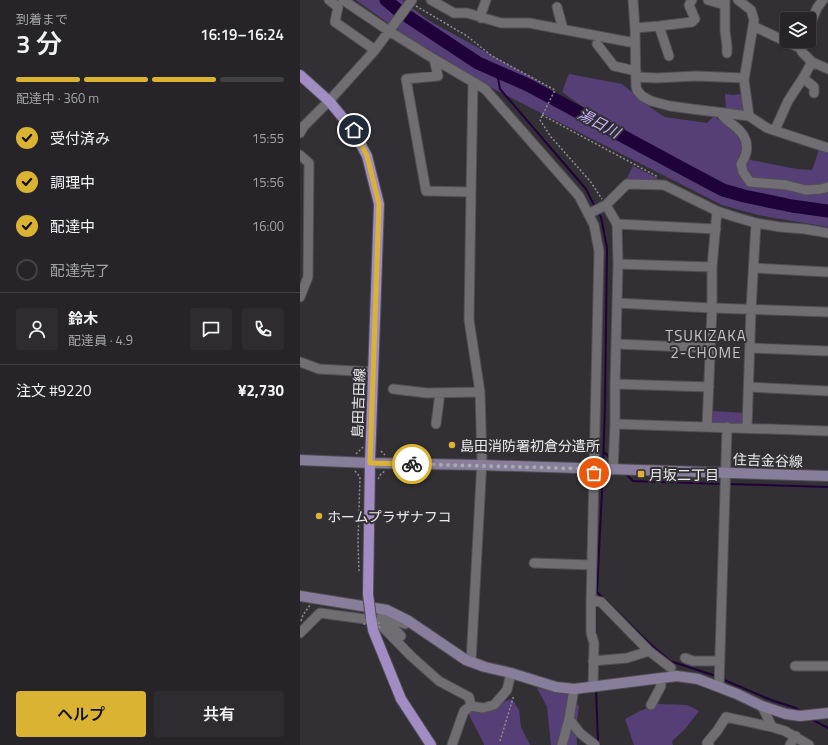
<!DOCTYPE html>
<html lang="ja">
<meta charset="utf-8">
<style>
body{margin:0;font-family:"Titillium Web","Noto Sans JP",sans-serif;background:#2e2c30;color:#f1f3f6;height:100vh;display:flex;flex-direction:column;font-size:15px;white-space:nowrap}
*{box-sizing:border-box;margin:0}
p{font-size:13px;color:#a4a4a8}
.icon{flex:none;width:22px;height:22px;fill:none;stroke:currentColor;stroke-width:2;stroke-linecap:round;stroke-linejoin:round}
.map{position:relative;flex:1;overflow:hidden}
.details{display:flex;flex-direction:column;background:#262428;width:300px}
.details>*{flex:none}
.tools{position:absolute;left:480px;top:12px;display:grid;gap:8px}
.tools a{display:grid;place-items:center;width:36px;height:36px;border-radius:4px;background:#262428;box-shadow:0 1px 3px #0004,0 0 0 1px #424145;font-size:20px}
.pin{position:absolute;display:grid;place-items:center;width:34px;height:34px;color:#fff;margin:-17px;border:2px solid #fff;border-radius:50%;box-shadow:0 1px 4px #0007}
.courier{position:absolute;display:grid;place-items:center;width:40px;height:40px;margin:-20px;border:3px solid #dab333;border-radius:50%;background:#fff;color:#222;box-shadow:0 1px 5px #0007}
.summary em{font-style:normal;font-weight:600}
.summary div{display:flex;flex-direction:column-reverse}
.summary{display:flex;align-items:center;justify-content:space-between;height:68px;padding:0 16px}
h1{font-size:26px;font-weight:600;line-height:30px}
.bar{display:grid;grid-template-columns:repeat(4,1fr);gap:6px 4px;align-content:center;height:48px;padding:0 16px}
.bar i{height:5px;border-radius:3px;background:#424145}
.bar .selected{background:#dab333}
.bar p{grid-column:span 4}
.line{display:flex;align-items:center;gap:10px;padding:0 16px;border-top:1px solid #424145}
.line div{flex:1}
.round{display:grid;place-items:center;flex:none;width:42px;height:42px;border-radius:4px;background:#2e2c30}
ol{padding:0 16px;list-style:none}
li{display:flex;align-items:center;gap:12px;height:44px}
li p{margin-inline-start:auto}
li .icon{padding:4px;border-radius:50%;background:#dab333;color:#111;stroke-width:4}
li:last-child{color:#a4a4a8}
li i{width:22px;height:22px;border:2px solid #424145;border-radius:50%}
.button{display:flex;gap:8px;margin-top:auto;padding:8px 16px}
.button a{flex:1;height:46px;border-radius:4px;background:#dab333;color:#111;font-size:16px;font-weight:600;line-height:46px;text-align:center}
.button a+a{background:#2e2c30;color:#f1f3f6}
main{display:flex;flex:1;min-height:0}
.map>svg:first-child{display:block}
</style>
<main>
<section class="details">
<div class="summary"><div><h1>3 分</h1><p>到着まで</p></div><em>16:19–16:24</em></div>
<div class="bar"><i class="selected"></i><i class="selected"></i><i class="selected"></i><i></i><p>配達中 · 360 m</p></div>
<ol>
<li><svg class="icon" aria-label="check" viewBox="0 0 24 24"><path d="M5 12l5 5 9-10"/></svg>受付済み<p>15:55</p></li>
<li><svg class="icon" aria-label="check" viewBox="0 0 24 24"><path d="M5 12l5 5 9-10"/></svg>調理中<p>15:56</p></li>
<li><svg class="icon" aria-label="check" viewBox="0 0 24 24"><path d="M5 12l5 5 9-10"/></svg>配達中<p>16:00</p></li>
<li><i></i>配達完了</li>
</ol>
<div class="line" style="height:72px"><a class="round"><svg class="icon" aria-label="person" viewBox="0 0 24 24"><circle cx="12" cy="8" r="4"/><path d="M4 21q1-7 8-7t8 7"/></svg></a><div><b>鈴木</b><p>配達員 · 4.9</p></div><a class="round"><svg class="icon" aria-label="chat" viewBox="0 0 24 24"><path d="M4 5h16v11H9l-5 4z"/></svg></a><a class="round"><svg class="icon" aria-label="phone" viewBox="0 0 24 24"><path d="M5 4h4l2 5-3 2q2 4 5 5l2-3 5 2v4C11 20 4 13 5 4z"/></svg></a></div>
<div class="line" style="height:52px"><div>注文 #9220</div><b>¥2,730</b></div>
<div class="button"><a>ヘルプ</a><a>共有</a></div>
</section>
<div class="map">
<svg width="528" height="745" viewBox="0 0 528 745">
<rect width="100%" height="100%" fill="#323035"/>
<path fill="#553f76" d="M56,0H102L128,20L233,78L288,113L303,121L262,92L269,74L322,84L351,108L365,117L407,123L414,116L436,134L451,160L497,169L512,170L519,150L528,154V206H527L528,207V227L458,215L422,205L190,87L102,33Z
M425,94L433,95L441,94V98L444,100L446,108L444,111L426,109Z
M333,166L357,178L356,181L326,180Z
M413,411L446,413L445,426L412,424Z
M237,688L266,694L279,706L276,727L277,745H251L247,707Z
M212,699L219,710L221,727L230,745H184V744L168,713L177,705H194Z
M358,704L387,705L399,711L385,729L372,741L373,745H334L325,719L340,711Z"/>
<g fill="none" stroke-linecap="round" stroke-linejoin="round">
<path stroke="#1f023a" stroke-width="2" d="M193,70L198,78L200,89L286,189L295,207
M298,213L301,217L307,248L305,406L303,465
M304,452L310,458
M303,471L297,592L348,642L370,661L416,676
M326,474L333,481L423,484
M427,484L528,487
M296,634V603
M422,679L471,700L496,708L502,713
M296,689L298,741L300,745
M511,719L528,728"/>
<path stroke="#1f023a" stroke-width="13" d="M86,0L98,10L178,63L228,85L389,172L423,190L444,196L492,206L528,211"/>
<defs>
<path id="street" d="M29,0L38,7L35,22L75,50
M43,0L89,31L134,59L138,76L106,79L126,191L171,192L169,320L180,392L182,460L171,662
M131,0L154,13H167L201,23H229L335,43
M333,0L335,28L336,86L337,90L342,96L351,101L370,106L392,109L449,116L467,128L528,148
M408,0L425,5
M425,0V31L427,46V53
M438,0L451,10L454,20L444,80L449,116
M257,7L263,29
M181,18V14L186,0
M359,26L369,56
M453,26L500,48
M509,27L517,8L523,0
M335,28L359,26L392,22L395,19L389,5L392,0
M504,41L500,48L502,52L512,62L503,78L514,87V93
M297,44L314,66L336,71
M134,59L185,89L279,196L294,225L299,251L291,603V633L294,643L293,687
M512,62L528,69
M336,77L357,78L396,76L444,78
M421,113C424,119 427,120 432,124C442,131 449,141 446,153C445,157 443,161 441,164L443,172L450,182L486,185L506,190L521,189L528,187
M475,130L488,101L503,78
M0,133L4,126L29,101L75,50L112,0
M0,155L9,163L8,277L0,297
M171,192L173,82
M288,214L306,205
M317,224L416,229
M318,264L412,267
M454,268L528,272
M317,303L412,308L528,312
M316,344L411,348
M450,348L528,351
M0,362L19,369L73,372
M315,384L409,387
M449,387L528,391
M93,389L127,393L180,392
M136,424L140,393
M315,424L528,431
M407,427L412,308V267L417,211
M447,428L451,309L456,223
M313,470L315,424V384L318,264L317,224L306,205L327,184L364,185L417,211L432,216L456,223L480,227L505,229L528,233
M234,563L292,565
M291,600L301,602L349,651
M70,614L111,656L139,681L169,697L171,706
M82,617L101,636
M84,617L105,624L107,620
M0,633L20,613L72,620
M385,658L393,661H420
M293,661L327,658L349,651L371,668
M495,666H528
M419,686L427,427
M351,705L361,686L360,679
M462,706L472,727L485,731L509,745
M269,719L280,733L295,745
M152,745L164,711L171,706L183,708L194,705L207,690L211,673
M262,745L269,719L274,689
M409,745L407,743L417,731L426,717L472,727
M490,745L496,736"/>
<path id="secondary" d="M0,460L70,463L181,465L528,476
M0,596L87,610L107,620L166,660L185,667L211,673L256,687L274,689L377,676L398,679L437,694L462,706L486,714L500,716L528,713"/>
<path id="primary" d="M0,75L29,101L53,130L67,156L79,204L70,463L68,594
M71,618L73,630L101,699L131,745"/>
</defs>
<use href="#street" stroke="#504f52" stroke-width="11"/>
<use href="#secondary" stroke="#504f52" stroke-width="12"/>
<use href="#primary" stroke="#504f52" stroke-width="12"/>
<path stroke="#8f8e91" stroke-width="1.5" stroke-dasharray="2 2" stroke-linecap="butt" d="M116,6L167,36L192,56L255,90L240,120L251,137L290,181L302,199
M242,115L358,177
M81,451L85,455
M56,454L63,447
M55,471L60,477L58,542L59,573
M78,479L81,474L85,471
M1,621L3,615L10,605
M200,741L214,695"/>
<use href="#street" stroke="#706e73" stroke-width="9"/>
<use href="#secondary" stroke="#897d9c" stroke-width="10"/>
<use href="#primary" stroke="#a18cc4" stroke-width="10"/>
<defs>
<path id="primary-bridge" d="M68,594L71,618"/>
</defs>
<use href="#primary-bridge" stroke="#504f52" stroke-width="12" stroke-linecap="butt"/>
<path stroke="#8f8e91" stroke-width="1.5" stroke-dasharray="2 2" stroke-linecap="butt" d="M79,622L80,630
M64,623L65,627"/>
<use href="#primary-bridge" stroke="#a18cc4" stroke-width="10"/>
</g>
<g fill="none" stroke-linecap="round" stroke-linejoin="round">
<path stroke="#aaaaad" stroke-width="4" stroke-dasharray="0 7.2" d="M112,464L294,469V473"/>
<path stroke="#dab333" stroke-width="5" d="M54,130L67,156L79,204L70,463L112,464"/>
</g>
<g fill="#dab333" stroke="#323035" stroke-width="1.5">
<circle cx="152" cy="445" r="4"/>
<rect x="337" y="470" width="8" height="8" rx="2"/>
<circle cx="19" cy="516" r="4"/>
</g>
<g text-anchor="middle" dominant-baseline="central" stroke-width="4" stroke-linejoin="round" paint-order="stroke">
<g font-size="14" fill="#ebebed" stroke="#323035">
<text transform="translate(58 403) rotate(-88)">島田吉田線</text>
<text transform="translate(468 460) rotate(2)">住吉金谷線</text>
</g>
<g font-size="14" fill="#ebebed" stroke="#323035" text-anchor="start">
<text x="160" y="445">島田消防署初倉分遣所</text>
<text x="349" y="474">月坂二丁目</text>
<text x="27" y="516">ホームプラザナフコ</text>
</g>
<g font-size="15" font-style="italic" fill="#ceb3fc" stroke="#323035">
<text transform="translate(299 123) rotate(28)">湯日川</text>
</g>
<g font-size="15" letter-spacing="1" fill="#c7c5cb" stroke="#323035">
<text x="406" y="335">TSUKIZAKA<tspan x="406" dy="17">2-CHOME</tspan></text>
</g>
</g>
</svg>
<div class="tools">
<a><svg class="icon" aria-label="layers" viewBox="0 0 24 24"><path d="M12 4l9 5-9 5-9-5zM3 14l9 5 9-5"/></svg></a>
</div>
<div class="pin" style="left:294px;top:473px;background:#ea580c"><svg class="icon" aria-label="bag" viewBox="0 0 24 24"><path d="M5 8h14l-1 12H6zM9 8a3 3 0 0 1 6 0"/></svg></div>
<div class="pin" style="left:54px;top:130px;background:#1f2937"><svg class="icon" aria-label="home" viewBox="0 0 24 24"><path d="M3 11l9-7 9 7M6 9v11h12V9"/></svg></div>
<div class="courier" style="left:112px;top:464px"><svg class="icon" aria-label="bike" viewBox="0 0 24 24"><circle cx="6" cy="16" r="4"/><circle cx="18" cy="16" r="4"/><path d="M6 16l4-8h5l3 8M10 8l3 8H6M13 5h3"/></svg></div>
</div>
</main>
